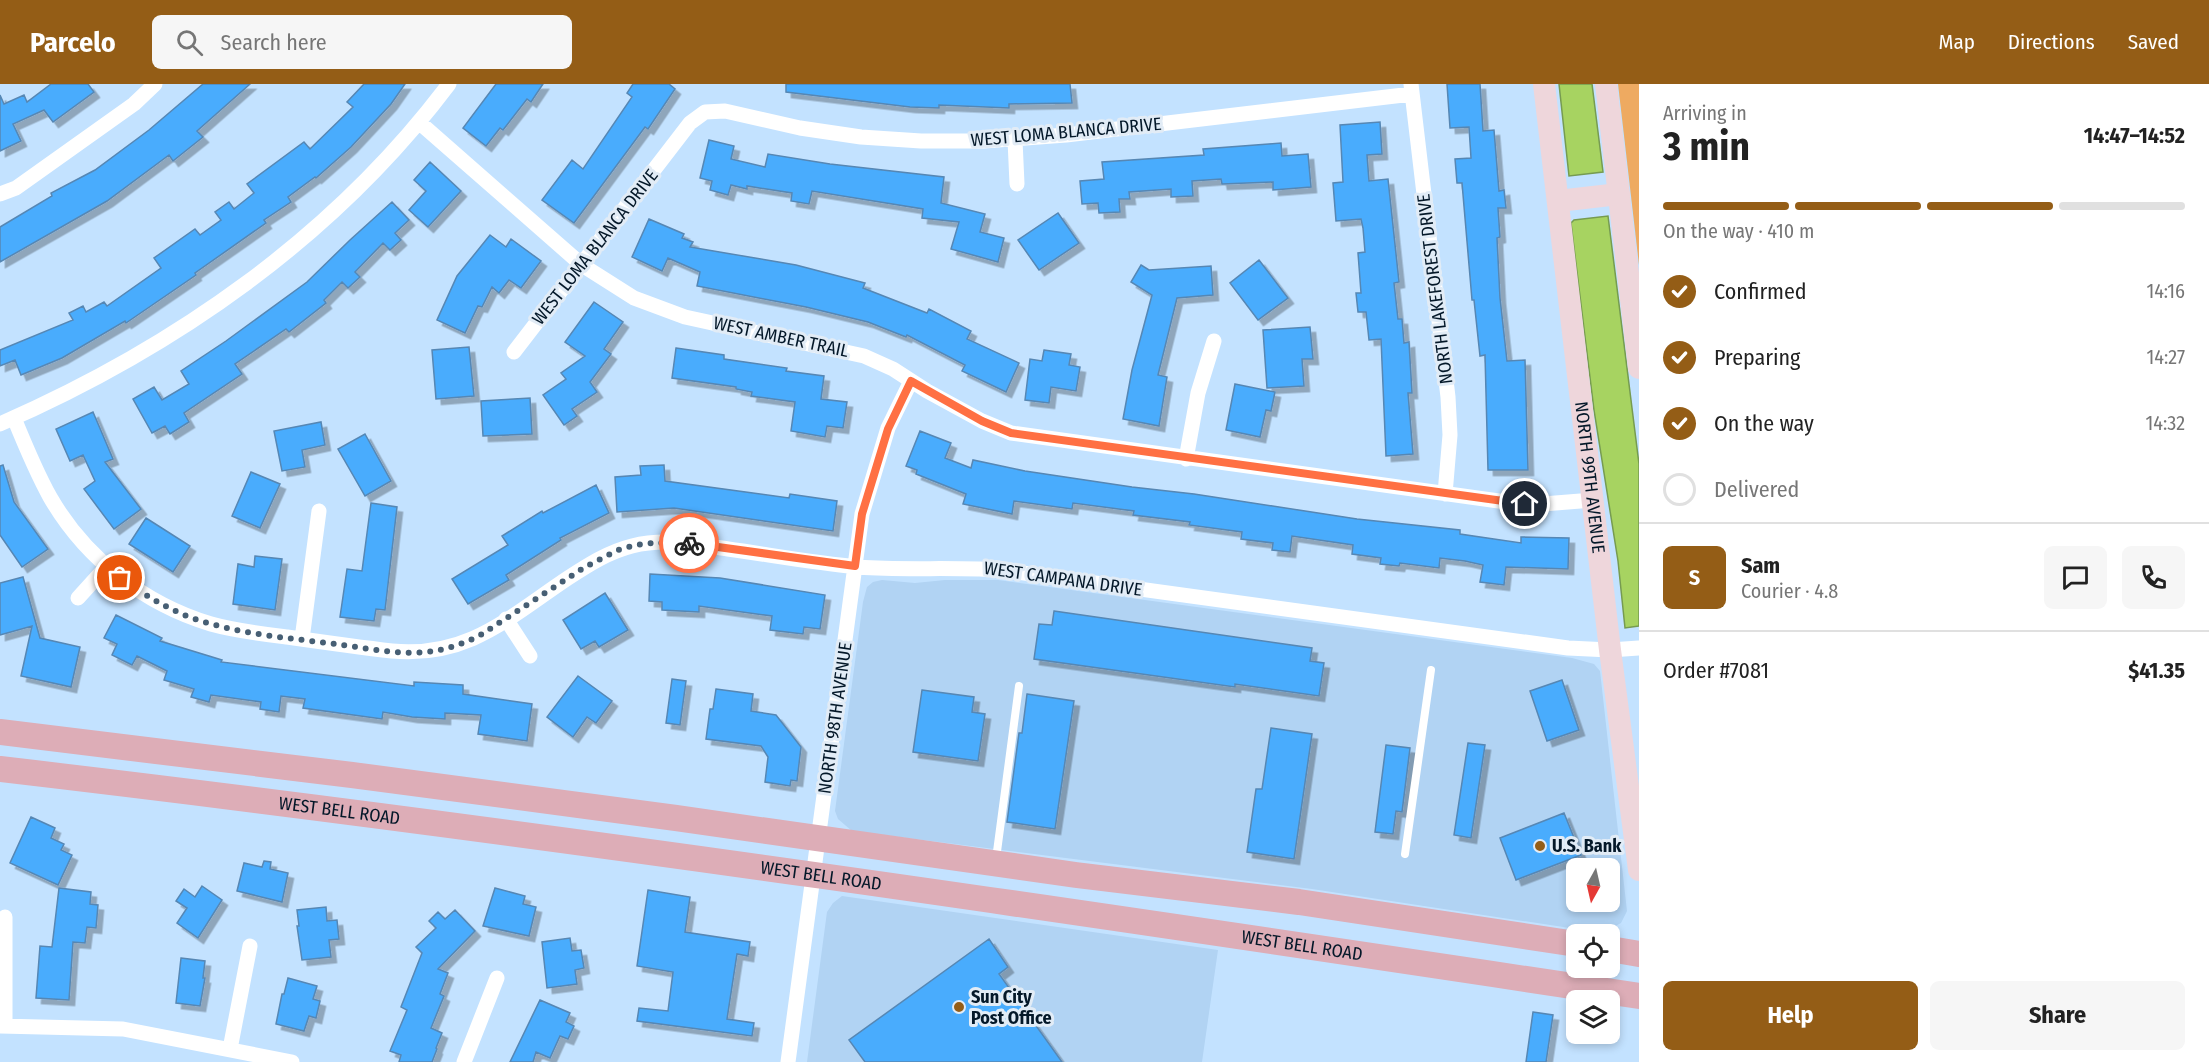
<!DOCTYPE html>
<meta charset="utf-8">
<style>
body{margin:0;font-family:"Fira Sans Condensed",sans-serif;background:#f6f6f6;color:#222;height:100vh;display:flex;flex-direction:column;font-size:22px;white-space:nowrap}
*{box-sizing:border-box;margin:0}
p{font-size:20px;color:#767676}
.icon{flex:none;width:33px;height:33px;fill:none;stroke:currentColor;stroke-width:2;stroke-linecap:round;stroke-linejoin:round}
.map{position:relative;flex:1;overflow:hidden}
.sheet{display:flex;flex-direction:column;background:#fff;width:570px}
.sheet>*{flex:none}
.needle{width:39px;rotate:188deg}
.tools{position:absolute;left:1566px;top:774px;display:grid;gap:12px}
.tools a{display:grid;place-items:center;width:54px;height:54px;border-radius:9px;background:#fff;box-shadow:0 3px 9px #0003;font-size:30px}
.pin{position:absolute;display:grid;place-items:center;width:51px;height:51px;color:#fff;margin:-26px;border:3px solid #fff;border-radius:50%;box-shadow:0 2px 6px #0007}
.courier{position:absolute;display:grid;place-items:center;width:60px;height:60px;margin:-30px;border:4px solid #ff7043;border-radius:50%;background:#fff;color:#222;box-shadow:0 2px 8px #0007}
.head em{font-style:normal;font-weight:700}
.head div{display:flex;flex-direction:column-reverse}
.head{display:flex;align-items:center;justify-content:space-between;height:102px;padding:0 24px}
h1{font-size:39px;font-weight:700;line-height:45px}
.bar{display:grid;grid-template-columns:repeat(4,1fr);gap:9px 6px;align-content:center;height:72px;padding:0 24px}
.bar i{height:8px;border-radius:4px;background:#e0e0e0}
.bar .selected{background:#945d16}
.bar p{grid-column:span 4}
.line{display:flex;align-items:center;gap:15px;padding:0 24px;border-top:2px solid #e0e0e0}
.line div{flex:1}
.round{display:grid;place-items:center;flex:none;width:63px;height:63px;border-radius:9px;background:#f6f6f6}
ol{padding:0 24px;list-style:none}
li{display:flex;align-items:center;gap:18px;height:66px}
li p{margin-inline-start:auto}
li .icon{padding:6px;border-radius:50%;background:#945d16;color:#fff;stroke-width:4}
li:last-child{color:#767676}
li i{width:33px;height:33px;border:3px solid #e0e0e0;border-radius:50%}
.primary-button{display:flex;gap:12px;margin-top:auto;padding:12px 24px}
.primary-button a{flex:1;height:69px;border-radius:9px;background:#945d16;color:#fff;font-size:24px;font-weight:700;line-height:69px;text-align:center}
.primary-button a+a{background:#f6f6f6;color:#222}
header{display:flex;align-items:center;gap:36px;box-sizing:border-box;height:84px;padding:0 30px;background:#945d16;color:#fff}
header strong{font-size:28px}
nav{display:flex;gap:33px;margin-inline-start:auto;font-size:21px}
.search{width:420px;height:54px;background:#f6f6f6;display:flex;align-items:center;gap:15px;box-sizing:border-box;padding:0 21px;border-radius:9px;color:#767676;font-size:22px}
main{display:flex;flex:1;min-height:0}
.map>svg:first-child{display:block}
</style>
<header>
<strong>Parcelo</strong>
<div class="search"><svg class="icon" aria-label="search" viewBox="0 0 24 24"><circle cx="10" cy="10" r="6"/><path d="M15 15l6 6"/></svg>Search here</div>
<nav><a>Map</a><a>Directions</a><a>Saved</a></nav>
</header>
<main>
<div class="map">
<svg width="1639" height="978" viewBox="0 0 1639 978">
<defs>
<filter id="shadow"><feDropShadow dx="5.5" dy="5.5" stdDeviation="0" flood-color="#0004"/></filter>
</defs>
<rect width="100%" height="100%" fill="#c3e2ff"/>
<path fill="#b1d3f3" fill-rule="evenodd" d="M882,496L915,499L945,496H998L1572,574L1594,580L1600,587L1627,827L1621,839L1608,846L1596,848L1312,805L852,747L838,735L835,727L863,518L867,503L873,498ZM1576,784H1610V818H1576Z
M842,812L1218,866L1202,978H807L827,828L833,819Z"/>
<path fill="#eeaa61" d="M1618,0H1639V181Z"/>
<path fill="#a7d361" stroke="#769b50" stroke-width="1.5" d="M1559,0H1592L1603,88L1569,92Z
M1608,132L1639,380V542L1625,544L1618,477L1594,326L1571,139L1574,136Z"/>
<path fill="#49acfd" stroke="#5687b4" stroke-width="1.5" filter="url(#shadow)" d="M51,0H88L94,8L53,38L44,26L13,40L21,57L0,67V11L4,20L24,11L27,18Z
M203,0H250L197,47L203,53L173,77L169,71L107,117L0,178V143L52,112L51,109L95,86L149,46Z
M364,0H405L391,20L351,63L316,94L315,93L288,113L291,118L264,136L266,139L195,189L196,191L126,239L125,237L62,274L21,291L15,276L0,282V266L73,236L69,229L83,222L86,228L104,218L107,222L161,184L154,174L195,145L200,151L221,136L215,128L229,118L234,125L254,109L247,100L304,58L310,65L353,23L347,18Z
M496,0H543L531,18L527,15L503,46L500,44L486,62L463,44Z
M633,0H669L675,5L648,45L645,43L574,139L542,116L572,76L583,85L632,13L627,9Z
M786,0H1070L1072,19L1009,20V24L939,21V24L910,23L786,8Z
M1447,0H1480L1483,47L1494,46L1499,107L1504,106L1506,124H1498L1500,153L1497,154L1500,214L1507,277L1525,276L1528,386H1488L1485,271L1480,272L1474,216H1472L1462,99H1457L1455,75L1471,74L1469,43L1450,44Z
M1380,38L1382,70L1367,71L1369,97L1388,95L1399,198L1394,199L1398,235H1402L1404,259L1409,258L1412,309H1408L1413,370L1386,372L1381,255L1369,256L1366,228H1358L1356,209H1361L1358,169L1365,168L1363,144L1361,135L1336,137L1333,99L1343,98L1340,41Z
M709,56L734,62L731,75L765,83L768,70L830,80L944,93L941,119L985,130L980,148L1004,154L998,178L951,165L959,138L922,134L923,125L812,107L809,120L791,117L792,109L747,102V105L731,101L728,111L710,106L712,97L700,94Z
M1281,59L1282,72L1308,70L1311,103L1273,106V98L1222,100L1221,95L1192,97L1193,112L1171,113V105L1129,108L1130,115H1119L1120,128L1099,129L1098,119L1082,120L1080,97L1104,95L1102,78L1204,71L1203,65Z
M430,78L461,107L428,143L409,126L426,107L414,96Z
M392,118L409,136L395,149L401,156L390,166L383,159L355,188L360,193L348,204L342,198L324,216L326,219L289,248L286,245L235,280L242,290L184,329L189,338L170,350L165,342L152,349L133,315L154,303L162,316L189,300L181,287L226,257L307,198L350,156Z
M1058,129L1079,159L1039,186L1018,156Z
M649,135L684,150L682,154L693,158L690,163L796,181L865,199L863,204L927,229L929,225L971,247L967,255L1019,279L1006,308L962,287L965,281L907,251L906,253L868,238L806,223L697,202L700,188L668,174L662,187L632,173Z
M490,151L506,163L511,155L541,177L521,204L509,196L499,209L492,203L482,223L478,222L465,249L437,236L457,192Z
M1259,176L1288,214L1258,236L1230,199Z
M1141,181L1149,186L1211,182L1213,211L1177,214L1158,291L1167,293L1159,342L1123,335L1132,286L1152,211L1131,198Z
M594,218L623,238L604,265L611,270L590,298L597,308L572,325L577,332L564,341L543,311L566,295L561,289L585,272L565,258Z
M1310,243L1313,275H1302L1304,302L1267,304L1263,246Z
M469,263L474,312L436,315L432,266Z
M676,264L724,271V275L787,284L786,287L824,292L821,315L847,318L843,344L827,342L825,353L791,347L795,318L751,312L752,308L736,305V303L672,294Z
M1044,266L1071,270L1069,281L1080,283L1076,307L1051,303L1049,319L1025,316L1030,275L1042,277Z
M1235,300L1275,308L1271,327L1266,326L1260,353L1226,346Z
M530,314L532,350L483,352L481,317Z
M93,328L113,375L105,378L141,425L114,445L84,405L95,397L83,371L70,377L56,345Z
M321,338L325,361L302,366L305,383L282,387L274,347Z
M920,347L951,359L945,374L971,384L973,376L1025,387L1132,403L1194,410L1357,435L1460,446V450L1521,459V453L1569,454L1568,485L1506,483L1504,501L1480,498L1483,481L1465,477L1440,474L1439,484L1400,479L1399,482L1380,480L1381,474L1352,470L1353,461L1292,452L1290,468L1272,466L1273,459L1241,455L1242,448L1189,441L1190,438L1133,431L1134,427L1073,419L1072,425L1014,417L1012,430L963,420L966,410L916,390L917,386L906,382Z
M365,350L391,397L365,412L338,365Z
M3,381L14,418L48,465L22,483L0,451V382Z
M664,381L665,397L789,414L790,410L837,417L833,447L674,424L617,428L615,393L641,391L640,382Z
M251,388L280,400L260,444L232,432Z
M596,401L609,429L560,454L561,456L506,491L509,496L468,520L452,495L508,461L502,452L542,427L543,429Z
M371,419L397,423L385,526L376,525L374,537L340,533L347,485L362,487Z
M146,434L190,462L173,488L129,460Z
M255,472L282,475L275,526L233,520L238,480L254,483Z
M650,490L720,494L825,511L820,545L804,543L803,550L770,546L772,532L699,522V528L662,526V518L649,517Z
M23,493L40,554L80,563L71,603L21,592L32,542L0,551V499Z
M605,509L628,546L599,563L595,557L581,565L563,536Z
M1054,527L1312,564L1310,577L1324,579L1319,612L1235,600V603L1034,575L1039,540L1052,541Z
M116,531L162,554L160,557L222,576L221,578L414,602V598L463,601V610L532,620L527,657L478,650L481,631L445,629V635L412,633L383,628L382,635L303,624L305,615L281,612L279,628L260,625L261,618L211,611L209,618L191,613L194,605L164,596L167,587L137,572L132,581L112,571L117,560L104,554Z
M578,592L612,617L596,639L587,633L573,653L547,633Z
M672,595L686,597L680,641L666,639Z
M1562,596L1579,646L1547,657L1530,607Z
M716,605L753,610L751,627L776,631L801,663L797,697L791,696L790,702L765,698L768,673L761,662L706,655L710,625H713Z
M922,606L974,613L972,628L985,630L978,677L913,668Z
M1027,610L1074,617L1055,745L1007,738L1019,649H1022Z
M1271,644L1312,650L1294,775L1247,768L1256,705H1262Z
M1468,659L1485,661L1471,754L1454,751Z
M1386,661L1410,664L1402,728L1396,727L1393,750L1375,748Z
M1564,729L1581,771L1516,796L1500,754Z
M31,733L55,744L51,754L64,760L61,766L72,771L58,801L10,779Z
M264,777L271,778L270,785L288,789L282,818L237,807L244,779L262,783Z
M202,802L222,816L198,854L177,839L187,824L176,817L184,805L195,813Z
M59,804L91,808L90,820L98,821L96,844L87,843L85,859L73,858L69,916L36,914L40,862L52,863Z
M495,804L525,812L523,820L536,823L529,852L483,842Z
M648,806L690,813L685,848L750,858L748,872L737,870L727,935L754,939L752,952L637,937L639,924L668,927L673,888L637,882Z
M326,823L327,837L337,836L339,855L329,856L331,873L302,876L297,842H299L297,826Z
M455,826L475,847L438,885L448,889L440,910L444,912L431,944L442,949L436,964L437,965L432,978H399L401,971L390,967L407,926L401,923L422,869L416,863L436,844L429,837L438,828L445,835Z
M570,854L572,867L581,866L584,884L575,886L577,900L547,904L542,858Z
M989,855L1008,883L999,890L1062,978H865L849,956Z
M181,874L205,877L203,894H205L200,922L176,919Z
M288,894L317,902L313,915L320,917L316,934L309,932L304,947L276,940L282,910H284Z
M540,916L570,929L566,938L574,942L568,955L560,952L550,974L536,968L533,978H510Z
M1533,928L1553,931L1546,978H1526Z"/>
<g fill="none" stroke-linecap="round" stroke-linejoin="round">
<path stroke="#fff" stroke-width="8" d="M1405,770L1431,586
M996,775L1019,602"/>
<path stroke="#fff" stroke-width="15" d="M1411,0L1448,313L1450,351L1445,410
M420,39L582,181L634,214L685,233L864,272L893,285L927,307L982,337L1011,349L1506,418L1543,420L1593,416
M1015,56L1017,100
M0,110L16,104L134,20L155,0
M514,268L690,39L705,28L725,27L800,44L861,53L921,57H984L1066,51L1412,10
M14,334C25,361 36,388 50,413C85,474 144,520 211,540C236,547 262,550 287,553C322,558 357,563 392,567C468,574 508,534 568,494C588,481 608,468 632,462C664,454 696,460 728,465C771,471 815,479 859,483C909,487 959,482 1009,487L1568,564L1610,566L1639,564
M0,340C174,264 334,153 449,0
M1186,375L1198,309L1214,257
M78,514L107,482
M506,535L530,572
M302,555L319,427
M0,942L123,945L292,978
M5,942V833
M230,965L250,862
M464,978L497,894
M788,978L862,430L888,344L911,297"/>
<g stroke="#eed6db" stroke-width="22">
<path id="s1" d="M1544,0L1610,566L1639,786"/>
<path d="M1606,0L1639,284"/>
<path d="M1558,117L1619,110"/>
</g>
<g stroke="#ddadb7" stroke-width="26">
<path d="M0,648L352,691L676,734L1076,791L1299,818L1576,860"/>
<path id="s2" d="M0,685C548,749 1094,830 1639,912"/>
<path d="M1610,865L1639,870"/>
</g>
</g>
<g fill="none" stroke-linecap="round" stroke-linejoin="round">
<path stroke="#475f74" stroke-width="6" stroke-dasharray="0 10.8" d="M120,494C143,510 166,524 192,534C238,550 288,554 336,560C365,564 397,571 427,568C445,566 462,560 479,552L585,483L618,466L635,461L653,459H689"/>
<path stroke="#ff7043" stroke-width="8" d="M689,459L855,482L862,430L888,345L911,297L982,337L1011,349L1525,420"/>
</g>
<g fill="#945d16" stroke="#e2ecf6" stroke-width="2">
<circle cx="1540" cy="762" r="6"/>
<circle cx="959" cy="923" r="6"/>
</g>
<g text-anchor="middle" dominant-baseline="central" stroke-width="6" stroke-linejoin="round" paint-order="stroke">
<g font-size="18" fill="#041829" stroke="#e2ecf6">
<text transform="translate(1066 48) rotate(-5)">WEST LOMA BLANCA DRIVE</text>
<text transform="translate(595 163) rotate(-52)">WEST LOMA BLANCA DRIVE</text>
<text transform="translate(1435 205) rotate(-97)">NORTH LAKEFOREST DRIVE</text>
<text transform="translate(781 253) rotate(12)">WEST AMBER TRAIL</text>
<text stroke="none"><textPath href="#s1" startOffset="396">NORTH 99TH AVENUE</textPath></text>
<text transform="translate(1063 495) rotate(8)">WEST CAMPANA DRIVE</text>
<text transform="translate(835 634) rotate(-82)">NORTH 98TH AVENUE</text>
<text stroke="none"><textPath href="#s2" startOffset="342">WEST BELL ROAD</textPath></text>
<text stroke="none"><textPath href="#s2" startOffset="828">WEST BELL ROAD</textPath></text>
<text stroke="none"><textPath href="#s2" startOffset="1314">WEST BELL ROAD</textPath></text>
</g>
<g font-size="18" font-weight="bold" fill="#041829" stroke="#e2ecf6" text-anchor="start">
<text x="1552" y="762">U.S. Bank</text>
<text x="971" y="913">Sun City<tspan x="971" dy="21">Post Office</tspan></text>
</g>
</g>
</svg>
<div class="tools">
<a><svg class="needle" viewBox="-14 -14 28 28"><path d="M0-13l5 13h-10z" fill="#e53935"/><path d="M0 13l5-13h-10z" fill="#767676"/></svg></a>
<a><svg class="icon" aria-label="locate" viewBox="0 0 24 24"><circle cx="12" cy="12" r="6"/><path d="M12 2v4M12 18v4M2 12h4M18 12h4"/></svg></a>
<a><svg class="icon" aria-label="layers" viewBox="0 0 24 24"><path d="M12 4l9 5-9 5-9-5zM3 14l9 5 9-5"/></svg></a>
</div>
<div class="pin" style="left:120px;top:494px;background:#ea580c"><svg class="icon" aria-label="bag" viewBox="0 0 24 24"><path d="M5 8h14l-1 12H6zM9 8a3 3 0 0 1 6 0"/></svg></div>
<div class="pin" style="left:1525px;top:420px;background:#1f2937"><svg class="icon" aria-label="home" viewBox="0 0 24 24"><path d="M3 11l9-7 9 7M6 9v11h12V9"/></svg></div>
<div class="courier" style="left:689px;top:459px"><svg class="icon" aria-label="bike" viewBox="0 0 24 24"><circle cx="6" cy="16" r="4"/><circle cx="18" cy="16" r="4"/><path d="M6 16l4-8h5l3 8M10 8l3 8H6M13 5h3"/></svg></div>
</div>
<section class="sheet">
<div class="head"><div><h1>3 min</h1><p>Arriving in</p></div><em>14:47–14:52</em></div>
<div class="bar"><i class="selected"></i><i class="selected"></i><i class="selected"></i><i></i><p>On the way · 410 m</p></div>
<ol>
<li><svg class="icon" aria-label="check" viewBox="0 0 24 24"><path d="M5 12l5 5 9-10"/></svg>Confirmed<p>14:16</p></li>
<li><svg class="icon" aria-label="check" viewBox="0 0 24 24"><path d="M5 12l5 5 9-10"/></svg>Preparing<p>14:27</p></li>
<li><svg class="icon" aria-label="check" viewBox="0 0 24 24"><path d="M5 12l5 5 9-10"/></svg>On the way<p>14:32</p></li>
<li><i></i>Delivered</li>
</ol>
<div class="line" style="height:108px"><b class="round" style="background:#945d16;color:#fff">S</b><div><b>Sam</b><p>Courier · 4.8</p></div><a class="round"><svg class="icon" aria-label="chat" viewBox="0 0 24 24"><path d="M4 5h16v11H9l-5 4z"/></svg></a><a class="round"><svg class="icon" aria-label="phone" viewBox="0 0 24 24"><path d="M5 4h4l2 5-3 2q2 4 5 5l2-3 5 2v4C11 20 4 13 5 4z"/></svg></a></div>
<div class="line" style="height:78px"><div>Order #7081</div><b>$41.35</b></div>
<div class="primary-button"><a>Help</a><a>Share</a></div>
</section>
</main>
